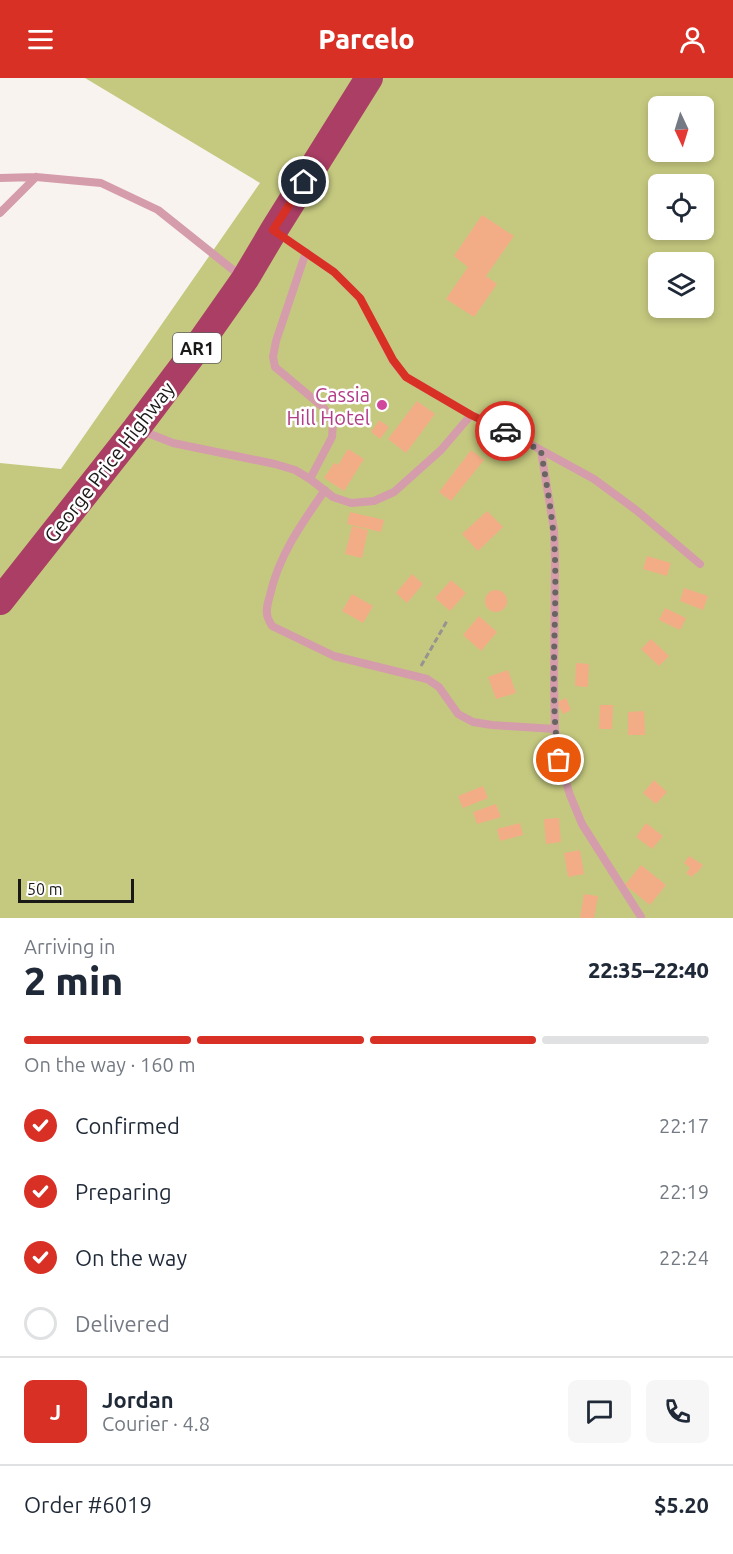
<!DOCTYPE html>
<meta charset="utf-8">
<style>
body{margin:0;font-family:Ubuntu,sans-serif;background:#f6f6f7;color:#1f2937;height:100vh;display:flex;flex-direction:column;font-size:22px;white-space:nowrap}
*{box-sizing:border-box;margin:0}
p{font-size:20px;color:#747a83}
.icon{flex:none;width:33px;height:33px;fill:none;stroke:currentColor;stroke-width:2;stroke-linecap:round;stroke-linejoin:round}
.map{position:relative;height:840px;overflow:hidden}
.side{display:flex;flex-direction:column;background:#fff;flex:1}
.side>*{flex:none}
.needle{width:39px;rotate:176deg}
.tools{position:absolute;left:648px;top:18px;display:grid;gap:12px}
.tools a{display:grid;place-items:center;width:66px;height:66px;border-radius:9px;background:#fff;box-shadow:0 3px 9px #0003;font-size:30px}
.scale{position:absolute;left:18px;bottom:15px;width:116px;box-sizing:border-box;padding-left:6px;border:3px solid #1a1917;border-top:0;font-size:16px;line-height:21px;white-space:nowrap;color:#1a1917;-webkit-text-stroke:4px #fff;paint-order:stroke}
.pin{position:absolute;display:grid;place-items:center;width:51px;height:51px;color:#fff;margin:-26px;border:3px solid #fff;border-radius:50%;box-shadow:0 2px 6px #0007}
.courier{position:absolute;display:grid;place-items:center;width:60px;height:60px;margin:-30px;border:4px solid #d93025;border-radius:50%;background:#fff;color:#222;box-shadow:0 2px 8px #0007}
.head em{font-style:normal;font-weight:800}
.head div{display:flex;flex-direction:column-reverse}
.head{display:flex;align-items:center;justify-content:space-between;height:102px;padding:0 24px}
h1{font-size:39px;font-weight:800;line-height:45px}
.bar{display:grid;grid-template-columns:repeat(4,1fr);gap:9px 6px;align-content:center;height:72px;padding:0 24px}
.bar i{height:8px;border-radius:4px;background:#e0e1e3}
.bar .on{background:#d93025}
.bar p{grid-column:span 4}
.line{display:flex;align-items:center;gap:15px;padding:0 24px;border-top:2px solid #e0e1e3}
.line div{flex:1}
.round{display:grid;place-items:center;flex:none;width:63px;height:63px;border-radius:9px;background:#f6f6f7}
ol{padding:0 24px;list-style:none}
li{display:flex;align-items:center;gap:18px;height:66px}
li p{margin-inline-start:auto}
li .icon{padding:6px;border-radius:50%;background:#d93025;color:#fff;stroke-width:4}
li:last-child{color:#747a83}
li i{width:33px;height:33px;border:3px solid #e0e1e3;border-radius:50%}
header{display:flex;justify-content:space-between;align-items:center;height:78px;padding:0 24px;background:#d93025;color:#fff;font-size:27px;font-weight:800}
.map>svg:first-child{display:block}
</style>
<header><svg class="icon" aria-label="menu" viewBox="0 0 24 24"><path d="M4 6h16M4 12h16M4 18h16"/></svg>Parcelo<svg class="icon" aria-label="person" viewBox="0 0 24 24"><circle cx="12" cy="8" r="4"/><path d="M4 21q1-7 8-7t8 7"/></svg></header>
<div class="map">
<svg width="733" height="840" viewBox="0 0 733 840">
<rect width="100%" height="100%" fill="#f8f3ef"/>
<path fill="#c5c97f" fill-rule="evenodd" d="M85,0H733V840H0V385L61,391L260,105ZM658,28H704V74H658ZM658,106H704V152H658ZM658,184H704V230H658Z"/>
<path fill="#f2ad87" d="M482,137L514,158L486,198L497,206L474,239L446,221L468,189L454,178Z
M417,323L435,336L406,375L388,361Z
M379,342L389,349L380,361L371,354Z
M348,371L364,381L344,413L324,400L334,385L338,387Z
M471,372L484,382L451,423L439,414Z
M487,433L503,449L478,473L462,456Z
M350,434L384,442L381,454L347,446Z
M352,448L368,452L362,480L345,476Z
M647,478L671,485L667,498L643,491Z
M412,496L423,506L407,525L396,515Z
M451,502L466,515L450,533L435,520Z
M684,510L708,518L703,532L680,523Z
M485 523a11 11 0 1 1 22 0a11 11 0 1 1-22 0Z
M352,516L373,528L363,545L342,533Z
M665,530L686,540L680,552L659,542Z
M479,538L497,554L481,573L463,557Z
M651,561L669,578L659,588L641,571Z
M576,585L589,586L588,609L575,608Z
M508,592L516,615L496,621L488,599Z
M566,620L571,632L563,636L557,624Z
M600,627H613L612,651H599Z
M644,633L645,657H628V634Z
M654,702L667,714L656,726L643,715Z
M483,708L488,720L463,730L458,718Z
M496,726L501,739L477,746L473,734Z
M559,740L561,764L546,766L544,741Z
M520,745L523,757L500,763L497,751Z
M646,745L663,758L652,771L636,759Z
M580,772L584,796L568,799L564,775Z
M689,778L703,787L697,795L696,794L692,799L686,795L690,790L684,785Z
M641,787L666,807L650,827L625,807Z
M584,816L598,818L594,840H580Z"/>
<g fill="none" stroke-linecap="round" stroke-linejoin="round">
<path stroke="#969390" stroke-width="3" stroke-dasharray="6 3" stroke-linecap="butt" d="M421,588L447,543"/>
<path stroke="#d59cab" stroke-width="8" d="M0,100L36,99L101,105L158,132L242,199
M0,135L36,99
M276,154L334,194L360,220L393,283L406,299L471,337L508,354L594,401L636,432L700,486
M306,174L276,263L273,279L275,289L324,330L333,345L332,359L310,401
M140,352L173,365L275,386L295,392L310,401L333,419L351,425L374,423L394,414L441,372L471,337
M541,373L554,452L555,482L554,608L555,651L559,682L570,717L582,746L641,839
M325,412C302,445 279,477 270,517C268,524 265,533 268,540C269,543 271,546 272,548L334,578L427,601L439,609L458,636L473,644L492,647L555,651"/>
<path stroke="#aa3e64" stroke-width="28" d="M0,523L136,351L191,278L245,201L274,152L369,0"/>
</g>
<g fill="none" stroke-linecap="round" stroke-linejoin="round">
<path stroke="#686563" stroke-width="6" stroke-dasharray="0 10.8" d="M505,353L541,373C547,409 554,445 555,481C557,548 549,615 559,682"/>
<path stroke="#d93025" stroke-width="8" d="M304,104L273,152L334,194L360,220L393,282L406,299L471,337L505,353"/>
</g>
<circle fill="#d1479c" stroke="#fff" stroke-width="2" cx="382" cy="327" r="6"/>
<g text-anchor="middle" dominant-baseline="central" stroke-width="5" stroke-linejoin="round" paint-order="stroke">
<rect fill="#fff" stroke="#5f5e5d" stroke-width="1.5" x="173" y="255" width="48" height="30" rx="4.5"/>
<g font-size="18" font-weight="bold" fill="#1a1917">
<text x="197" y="270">AR1</text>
</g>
<g font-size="20" fill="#b23c85" stroke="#fff" text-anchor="end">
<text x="370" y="316">Cassia<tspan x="370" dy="23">Hill Hotel</tspan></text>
</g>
<g font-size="20" fill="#1a1917" stroke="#fff">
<text transform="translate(109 384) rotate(-52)">George Price Highway</text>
</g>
</g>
</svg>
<div class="tools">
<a><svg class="needle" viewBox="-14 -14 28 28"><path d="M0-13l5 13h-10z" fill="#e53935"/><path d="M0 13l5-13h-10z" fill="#747a83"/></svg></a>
<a><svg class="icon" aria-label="locate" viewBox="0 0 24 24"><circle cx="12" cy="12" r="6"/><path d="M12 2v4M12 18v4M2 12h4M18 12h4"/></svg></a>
<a><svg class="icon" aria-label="layers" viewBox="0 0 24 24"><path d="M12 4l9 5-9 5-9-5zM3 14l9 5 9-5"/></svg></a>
</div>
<div class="scale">50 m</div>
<div class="pin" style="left:559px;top:682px;background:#ea580c"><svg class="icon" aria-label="bag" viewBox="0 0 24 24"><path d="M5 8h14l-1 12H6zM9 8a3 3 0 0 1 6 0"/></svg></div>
<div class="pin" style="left:304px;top:104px;background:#1f2937"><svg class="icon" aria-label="home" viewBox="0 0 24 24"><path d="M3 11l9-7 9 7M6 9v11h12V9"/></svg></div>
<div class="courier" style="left:505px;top:353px"><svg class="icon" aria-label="car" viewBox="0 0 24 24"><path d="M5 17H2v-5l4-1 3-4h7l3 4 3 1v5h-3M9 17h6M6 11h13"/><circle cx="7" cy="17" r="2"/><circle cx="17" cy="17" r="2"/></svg></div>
</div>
<section class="side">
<div class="head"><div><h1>2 min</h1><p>Arriving in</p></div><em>22:35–22:40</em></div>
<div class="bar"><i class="on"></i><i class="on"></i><i class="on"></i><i></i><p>On the way · 160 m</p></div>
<ol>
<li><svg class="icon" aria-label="check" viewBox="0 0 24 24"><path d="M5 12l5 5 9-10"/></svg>Confirmed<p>22:17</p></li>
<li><svg class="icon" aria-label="check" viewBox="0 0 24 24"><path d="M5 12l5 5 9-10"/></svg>Preparing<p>22:19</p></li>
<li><svg class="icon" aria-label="check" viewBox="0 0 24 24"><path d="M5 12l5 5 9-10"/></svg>On the way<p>22:24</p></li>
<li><i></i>Delivered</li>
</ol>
<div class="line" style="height:108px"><b class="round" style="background:#d93025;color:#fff">J</b><div><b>Jordan</b><p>Courier · 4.8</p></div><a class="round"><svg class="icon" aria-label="chat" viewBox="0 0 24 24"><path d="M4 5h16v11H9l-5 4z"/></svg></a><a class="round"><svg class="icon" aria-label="phone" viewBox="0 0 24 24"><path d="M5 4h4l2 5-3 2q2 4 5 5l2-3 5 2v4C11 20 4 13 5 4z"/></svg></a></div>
<div class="line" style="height:78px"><div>Order #6019</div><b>$5.20</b></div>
</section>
